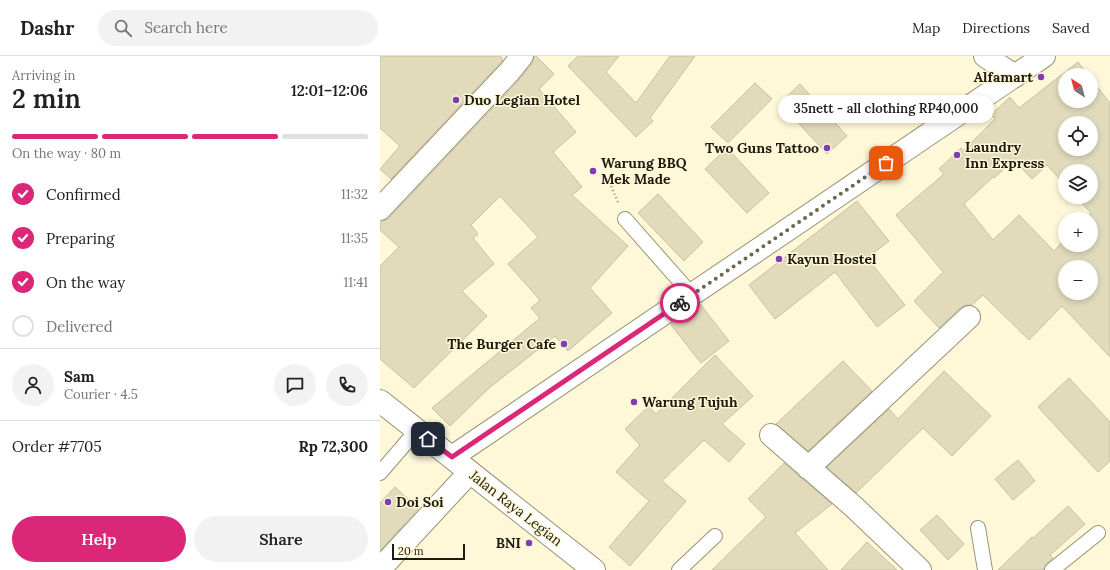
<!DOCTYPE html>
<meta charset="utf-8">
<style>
body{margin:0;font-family:Lora,serif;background:#f2f2f2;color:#202124;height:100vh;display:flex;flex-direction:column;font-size:15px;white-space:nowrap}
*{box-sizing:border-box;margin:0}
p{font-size:13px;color:#757577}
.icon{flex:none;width:22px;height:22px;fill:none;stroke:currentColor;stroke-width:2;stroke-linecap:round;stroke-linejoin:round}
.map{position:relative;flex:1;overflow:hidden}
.side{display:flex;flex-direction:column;background:#fff;width:380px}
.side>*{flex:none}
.needle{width:26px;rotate:324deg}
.tools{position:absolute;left:678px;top:12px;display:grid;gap:8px}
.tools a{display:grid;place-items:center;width:40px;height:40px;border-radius:50%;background:#fff;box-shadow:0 2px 6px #0003;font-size:20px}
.scale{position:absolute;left:12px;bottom:10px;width:73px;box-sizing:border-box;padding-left:4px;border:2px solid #1d1b0f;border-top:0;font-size:11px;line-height:14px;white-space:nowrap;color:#1d1b0f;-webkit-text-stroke:3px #fef8d8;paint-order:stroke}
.pin{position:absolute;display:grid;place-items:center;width:34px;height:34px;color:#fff;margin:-17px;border-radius:8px;box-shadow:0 2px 6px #0006}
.courier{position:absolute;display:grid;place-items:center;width:40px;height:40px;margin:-20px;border:3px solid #db2777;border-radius:50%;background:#fff;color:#222;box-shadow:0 1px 5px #0007}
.bubble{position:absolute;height:28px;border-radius:14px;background:#fff;box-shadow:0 2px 6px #0003;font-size:13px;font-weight:600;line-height:28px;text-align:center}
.head em{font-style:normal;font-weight:600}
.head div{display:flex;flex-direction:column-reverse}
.head{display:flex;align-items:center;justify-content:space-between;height:68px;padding:0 12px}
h1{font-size:26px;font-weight:600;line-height:30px}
.bar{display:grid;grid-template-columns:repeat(4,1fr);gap:6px 4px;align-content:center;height:48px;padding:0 12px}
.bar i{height:5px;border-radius:3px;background:#e0e0e0}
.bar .on{background:#db2777}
.bar p{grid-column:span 4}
.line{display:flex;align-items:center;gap:10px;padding:0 12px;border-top:1px solid #e0e0e0}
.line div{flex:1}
.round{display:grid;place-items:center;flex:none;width:42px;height:42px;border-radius:21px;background:#f2f2f2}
ol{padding:0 12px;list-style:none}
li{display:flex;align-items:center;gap:12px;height:44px}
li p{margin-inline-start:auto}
li .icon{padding:4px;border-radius:50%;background:#db2777;color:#fff;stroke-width:4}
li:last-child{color:#757577}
li i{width:22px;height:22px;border:2px solid #e0e0e0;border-radius:50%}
.button{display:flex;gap:8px;margin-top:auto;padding:8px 12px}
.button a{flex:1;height:46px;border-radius:24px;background:#db2777;color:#fff;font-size:16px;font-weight:600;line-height:46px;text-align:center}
.button a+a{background:#f2f2f2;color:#202124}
header{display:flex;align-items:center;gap:24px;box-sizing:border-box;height:56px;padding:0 20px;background:#fff;border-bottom:1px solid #e0e0e0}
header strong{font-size:19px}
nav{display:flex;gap:22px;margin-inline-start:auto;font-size:14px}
.search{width:280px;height:36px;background:#f2f2f2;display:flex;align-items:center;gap:10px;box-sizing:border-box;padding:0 14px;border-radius:22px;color:#757577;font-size:15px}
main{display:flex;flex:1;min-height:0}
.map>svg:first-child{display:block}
</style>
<header>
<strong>Dashr</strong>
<div class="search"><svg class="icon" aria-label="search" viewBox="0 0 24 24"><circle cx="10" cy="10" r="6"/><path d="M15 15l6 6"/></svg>Search here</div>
<nav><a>Map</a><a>Directions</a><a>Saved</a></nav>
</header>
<main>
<section class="side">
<div class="head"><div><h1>2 min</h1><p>Arriving in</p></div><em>12:01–12:06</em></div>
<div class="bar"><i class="on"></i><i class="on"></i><i class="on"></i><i></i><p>On the way · 80 m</p></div>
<ol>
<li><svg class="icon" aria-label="check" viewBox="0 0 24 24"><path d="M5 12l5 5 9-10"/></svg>Confirmed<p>11:32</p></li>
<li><svg class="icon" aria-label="check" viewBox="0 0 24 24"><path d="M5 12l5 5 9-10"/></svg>Preparing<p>11:35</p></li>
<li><svg class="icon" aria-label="check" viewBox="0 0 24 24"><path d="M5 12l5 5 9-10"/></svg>On the way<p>11:41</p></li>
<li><i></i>Delivered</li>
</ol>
<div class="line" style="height:72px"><a class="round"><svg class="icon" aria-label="person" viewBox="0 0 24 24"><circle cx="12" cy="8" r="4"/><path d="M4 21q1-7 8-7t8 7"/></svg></a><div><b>Sam</b><p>Courier · 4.5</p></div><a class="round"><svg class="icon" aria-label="chat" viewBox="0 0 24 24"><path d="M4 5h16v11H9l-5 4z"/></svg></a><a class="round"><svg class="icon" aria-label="phone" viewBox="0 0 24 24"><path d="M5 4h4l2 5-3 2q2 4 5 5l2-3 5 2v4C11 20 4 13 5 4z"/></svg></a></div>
<div class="line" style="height:52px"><div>Order #7705</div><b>Rp 72,300</b></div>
<div class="button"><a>Help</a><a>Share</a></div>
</section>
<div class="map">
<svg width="730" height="514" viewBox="0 0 730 514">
<rect width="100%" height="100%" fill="#fef8d8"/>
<path fill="#e1dbbc" stroke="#c6c1a2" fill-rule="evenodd" d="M0,0H120L123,4L11,123L0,113L20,90L0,72Z
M154,0H156L174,18L159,33L196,76L173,96L202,131L192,139L248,190L210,232L232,257L188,295L175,280L108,333L70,370L52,352L160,262L151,252L160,244L128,208L158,181L120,140L91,169L98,178L93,182L114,208L82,235L107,260L34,332L0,303V210L19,191L0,174V167L9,162L139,24L152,8Z
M198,0H239L226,16L256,47L290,0H315L270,62L273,65L256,81L188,10Z
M698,6L708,19H685V45H711V23L730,47V301L682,250L649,284L603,239L592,249H587L580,252L559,272L534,245L563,216L516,159L564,118L559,113L581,92L583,95L615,63L611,59L630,41L639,52ZM685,67H711V93H685ZM634,104L652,123L667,109L685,129V115H711V141H696L711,157L705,163H711V189H685V183L674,195L639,159L613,184L584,148L613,121L614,122ZM685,211H711V237H685Z
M375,27L392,43L348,87L331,71Z
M420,28L467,80L447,98L400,47Z
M347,92L389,137L367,157L325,113Z
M278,138L323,186L304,205L258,157Z
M477,145L509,185L487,202L525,249L497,271L455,216L395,263L369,229Z
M320,248L349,285L321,307L291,269Z
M335,299L373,340L342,368L365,388L349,406L324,384L282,425L306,445L250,510L229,491L269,445L236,416L260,389L245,373L269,350L276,358Z
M463,305L492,335L428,395L396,368Z
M564,315L611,360L572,400L543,372L476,437L447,411L509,353L518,363Z
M689,322L730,366V405L718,416L658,351Z
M638,404L655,425L633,444L615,423Z
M404,407L452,448L415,477L448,514H332L386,461L368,443Z
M15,431L38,453L0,495V447Z
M688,450L705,468L670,499L673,502L666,508L663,514H618L652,481L653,482Z
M557,459L584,488L568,504L540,474Z
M487,486L517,514H461Z"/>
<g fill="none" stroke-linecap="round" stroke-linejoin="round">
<defs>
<path id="lane" d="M245,163L312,239
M0,417L37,374
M598,472L605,514
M299,514L335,480
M672,514L718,477"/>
<path id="street" d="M605,0L635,20
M0,153L130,15L142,0
M391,379L474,451L540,514
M428,412L589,261
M0,513L90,416"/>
<path id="secondary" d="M0,345L214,514
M72,401L664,0"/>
</defs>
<use href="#lane" stroke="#989375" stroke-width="16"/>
<use href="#street" stroke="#989375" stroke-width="24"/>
<use href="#secondary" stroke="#989375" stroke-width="24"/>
<path stroke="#97937c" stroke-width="2.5" stroke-dasharray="1 3" stroke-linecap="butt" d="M228,123L238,146"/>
<use href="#lane" stroke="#fff" stroke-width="14"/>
<use href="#street" stroke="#fff" stroke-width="22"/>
<use href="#secondary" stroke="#fff" stroke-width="22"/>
</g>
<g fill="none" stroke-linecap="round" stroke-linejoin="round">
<path stroke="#6c6855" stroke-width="4" stroke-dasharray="0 7.2" d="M300,247L506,107"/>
<path stroke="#db2777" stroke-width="5" d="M48,383L72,401L300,247"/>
</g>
<g fill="#813caf" stroke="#fef8d8" stroke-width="1.5">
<circle cx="661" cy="21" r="4"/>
<circle cx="76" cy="44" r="4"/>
<circle cx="447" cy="92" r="4"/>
<circle cx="577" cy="99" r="4"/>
<circle cx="213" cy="115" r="4"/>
<circle cx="399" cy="203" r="4"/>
<circle cx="184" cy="288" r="4"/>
<circle cx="254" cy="346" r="4"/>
<circle cx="8" cy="446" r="4"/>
<circle cx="149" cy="487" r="4"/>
</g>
<g text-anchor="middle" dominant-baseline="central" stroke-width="3" stroke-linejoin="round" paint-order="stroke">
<g font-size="14" font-weight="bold" fill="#1d1b0f" stroke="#fef8d8" text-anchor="start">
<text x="653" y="21" text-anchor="end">Alfamart</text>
<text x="84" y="44">Duo Legian Hotel</text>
<text x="585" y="91">Laundry<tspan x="585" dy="16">Inn Express</tspan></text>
<text x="439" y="92" text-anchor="end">Two Guns Tattoo</text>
<text x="221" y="107">Warung BBQ<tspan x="221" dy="16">Mek Made</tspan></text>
<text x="407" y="203">Kayun Hostel</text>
<text x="176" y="288" text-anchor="end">The Burger Cafe</text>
<text x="262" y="346">Warung Tujuh</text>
<text x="16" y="446">Doi Soi</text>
<text x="141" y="487" text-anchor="end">BNI</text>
</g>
<g font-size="14" fill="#1d1b0f" stroke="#fef8d8">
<text transform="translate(136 452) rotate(38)">Jalan Raya Legian</text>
</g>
</g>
</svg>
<div class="tools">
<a><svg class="needle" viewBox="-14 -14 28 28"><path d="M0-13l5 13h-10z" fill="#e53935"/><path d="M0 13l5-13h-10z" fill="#757577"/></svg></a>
<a><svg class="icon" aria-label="locate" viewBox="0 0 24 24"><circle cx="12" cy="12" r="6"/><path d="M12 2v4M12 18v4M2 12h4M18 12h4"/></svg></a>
<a><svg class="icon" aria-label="layers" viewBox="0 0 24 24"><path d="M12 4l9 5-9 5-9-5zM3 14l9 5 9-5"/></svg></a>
<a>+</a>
<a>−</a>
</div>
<div class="scale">20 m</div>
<div class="pin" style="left:506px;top:107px;background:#ea580c"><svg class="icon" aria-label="bag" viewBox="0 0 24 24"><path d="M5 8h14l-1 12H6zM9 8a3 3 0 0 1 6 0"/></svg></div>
<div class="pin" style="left:48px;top:383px;background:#1f2937"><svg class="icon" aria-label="home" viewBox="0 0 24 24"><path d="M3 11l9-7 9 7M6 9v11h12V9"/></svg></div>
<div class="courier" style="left:300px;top:247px"><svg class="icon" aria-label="bike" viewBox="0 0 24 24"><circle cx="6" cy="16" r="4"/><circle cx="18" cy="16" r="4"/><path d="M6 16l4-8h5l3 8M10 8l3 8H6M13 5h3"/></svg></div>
<div class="bubble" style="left:398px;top:39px;width:216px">35nett - all clothing RP40,000</div>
</div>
</main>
